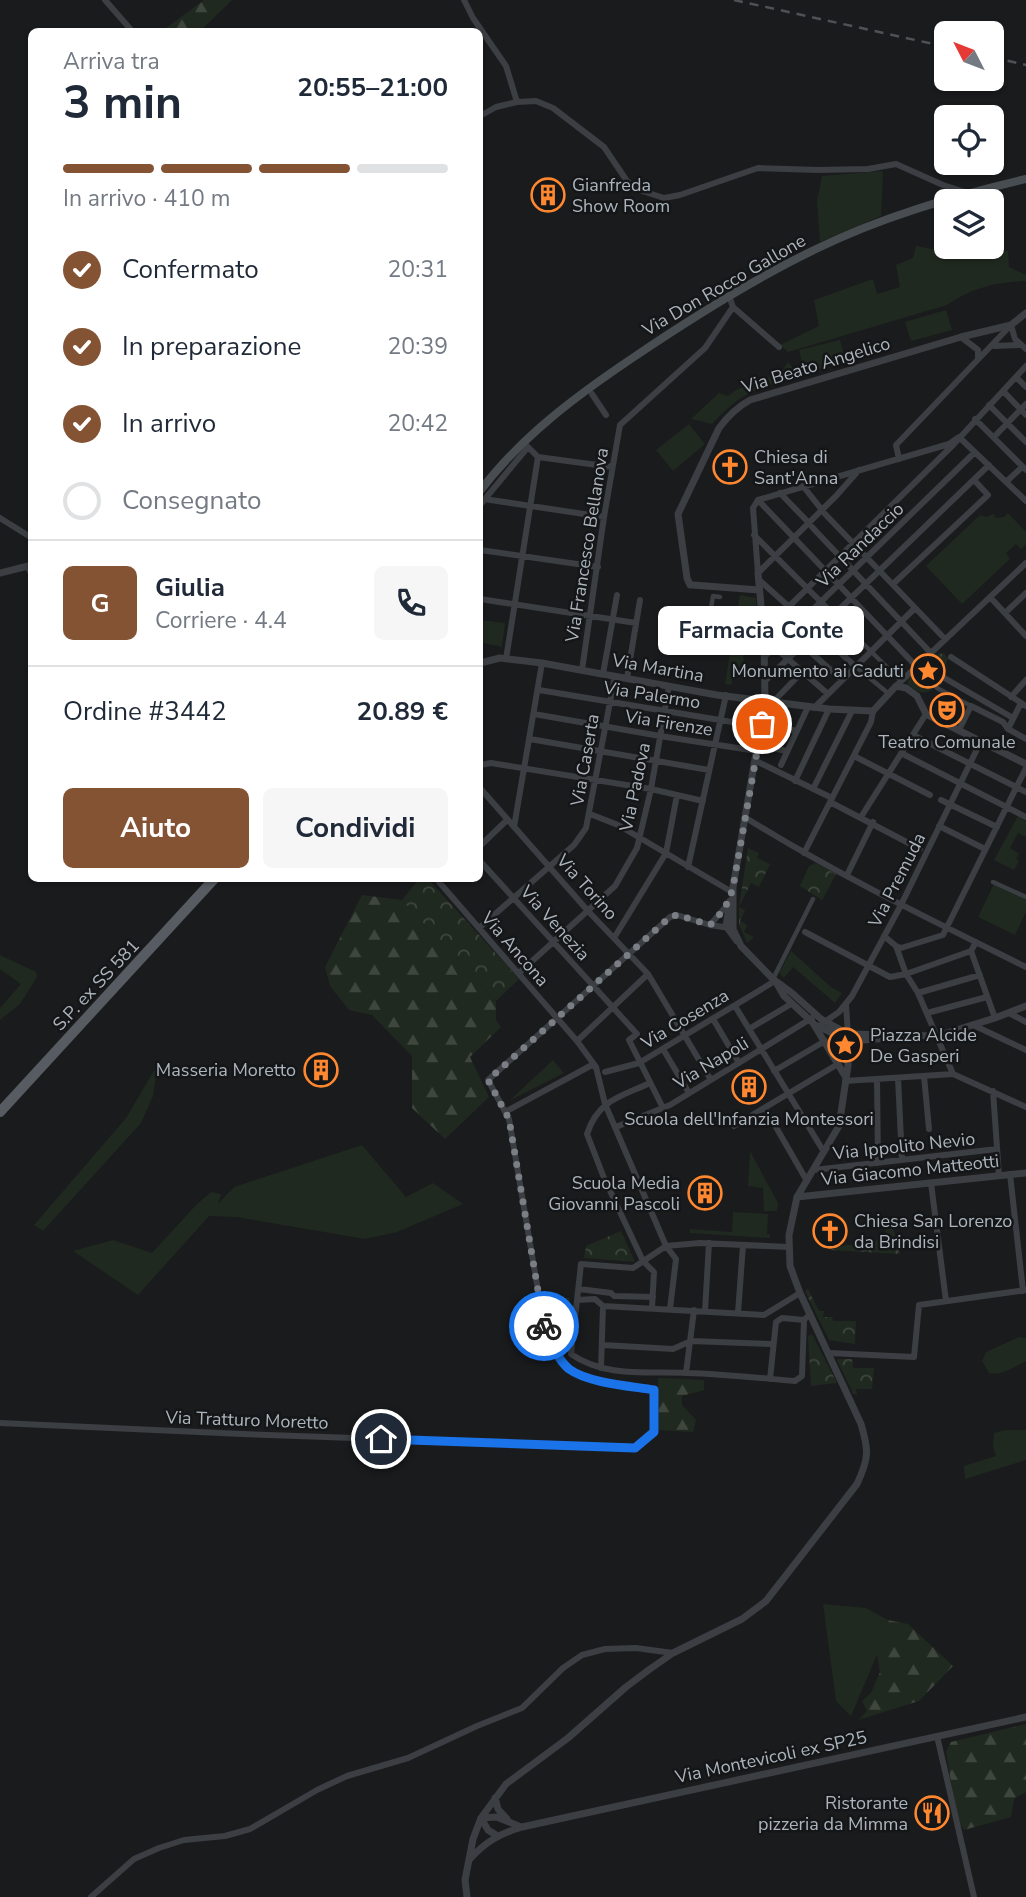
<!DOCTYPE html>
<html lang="it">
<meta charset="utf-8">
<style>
body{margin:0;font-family:"Nunito Sans",sans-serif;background:#f6f6f7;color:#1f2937;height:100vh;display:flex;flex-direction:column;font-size:26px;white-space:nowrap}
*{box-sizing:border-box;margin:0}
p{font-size:23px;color:#747a83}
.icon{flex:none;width:38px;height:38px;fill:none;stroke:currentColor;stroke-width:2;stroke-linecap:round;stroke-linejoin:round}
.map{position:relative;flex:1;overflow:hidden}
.sheet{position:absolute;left:28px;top:28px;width:455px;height:854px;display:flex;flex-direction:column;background:#fff;border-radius:10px;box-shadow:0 2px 5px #0004}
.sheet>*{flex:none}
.needle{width:46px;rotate:312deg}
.tools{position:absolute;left:934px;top:21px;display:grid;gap:14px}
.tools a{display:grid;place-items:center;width:70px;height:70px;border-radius:10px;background:#fff;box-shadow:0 2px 5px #0004;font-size:35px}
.pin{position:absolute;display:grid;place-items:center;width:60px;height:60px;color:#fff;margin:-30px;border:4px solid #fff;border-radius:50%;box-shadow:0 2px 7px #0007}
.courier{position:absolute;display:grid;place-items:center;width:70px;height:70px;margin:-35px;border:5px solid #1a73e8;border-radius:50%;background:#fff;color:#222;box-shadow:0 2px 9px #0007}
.bubble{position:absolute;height:49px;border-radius:10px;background:#fff;box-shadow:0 2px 5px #0004;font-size:23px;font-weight:700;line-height:49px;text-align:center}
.overview em{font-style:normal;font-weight:700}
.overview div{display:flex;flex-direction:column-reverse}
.overview{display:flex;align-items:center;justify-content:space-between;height:119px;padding:0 35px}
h1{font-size:46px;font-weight:700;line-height:52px}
.bar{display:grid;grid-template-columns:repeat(4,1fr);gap:10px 7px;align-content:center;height:84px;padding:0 35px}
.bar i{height:9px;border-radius:5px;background:#e0e1e3}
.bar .on{background:#845334}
.bar p{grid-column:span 4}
.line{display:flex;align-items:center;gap:18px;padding:0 35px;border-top:2px solid #e0e1e3}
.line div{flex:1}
.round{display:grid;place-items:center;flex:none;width:74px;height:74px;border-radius:10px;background:#f6f6f7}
ol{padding:0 35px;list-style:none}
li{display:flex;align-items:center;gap:21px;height:77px}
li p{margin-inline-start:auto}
li .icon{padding:7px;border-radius:50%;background:#845334;color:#fff;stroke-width:4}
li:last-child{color:#747a83}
li i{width:38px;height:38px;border:4px solid #e0e1e3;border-radius:50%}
.button{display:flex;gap:14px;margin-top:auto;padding:14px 35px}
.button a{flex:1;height:80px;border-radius:10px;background:#845334;color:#fff;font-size:28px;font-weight:700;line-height:80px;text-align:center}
.button a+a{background:#f6f6f7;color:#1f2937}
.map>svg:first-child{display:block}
</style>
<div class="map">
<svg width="1026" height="1897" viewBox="0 0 1026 1897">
<defs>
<pattern id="forest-firs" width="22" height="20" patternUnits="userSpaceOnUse" patternTransform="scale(1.75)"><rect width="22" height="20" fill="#20291f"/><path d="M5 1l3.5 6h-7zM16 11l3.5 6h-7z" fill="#3e463e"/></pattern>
<pattern id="park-crowns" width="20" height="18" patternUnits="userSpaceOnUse" patternTransform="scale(1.75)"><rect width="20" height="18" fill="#20291f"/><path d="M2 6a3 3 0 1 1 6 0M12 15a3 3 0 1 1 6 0" fill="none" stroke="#3e463e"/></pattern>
</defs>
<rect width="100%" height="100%" fill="#1a1b1d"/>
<path fill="#20291f" d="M883,171L881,216L820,242L817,201L822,176Z
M916,246L943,251L945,254L975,259L980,251L994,248L1008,251L1009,267L1026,275V281C994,283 974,287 947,305L788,352L780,345L819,326L814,300L873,279L877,294L900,287L896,265L913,258Z
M946,310L952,330L911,341L905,322Z
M840,340L846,362L805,373L799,350Z
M788,362L800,376C757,389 744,390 712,424L691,419L719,393L728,396L736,390L781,373Z
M689,424L705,444L673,471L656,450Z
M1008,513L1026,532V544L1021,549L1016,544L1006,553L1010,559L962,604L926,566L980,515L986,517L994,514L995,518L1004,517Z
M740,595L756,598L757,620L742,622L744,669L734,671L731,685L725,684Z
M480,620L505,623L502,647L480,642Z
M1018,816L1026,821V837L1018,833L1010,848L1019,854L1016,859L1019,861L1014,870L994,860Z
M994,884L1026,899V912L1015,935L978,917Z
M791,951L831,987L842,993L835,1003L793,967L784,978L779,973Z
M0,955L36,972L37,977L20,1004L0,1020V1008L21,984L0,969Z
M553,1060L564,1073L509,1101Z
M158,1064L153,1096L141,1123L43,1231L34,1225L126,1118Z
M362,1145L406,1197L433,1183L463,1204L397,1232L365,1239L237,1217L209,1216L138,1295L73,1251L113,1240L152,1253L196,1205L211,1192L221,1194L218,1204L234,1187Z
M750,1151L778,1203L777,1211H764L763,1188L748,1186Z
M733,1212L768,1214L767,1234H770V1238L690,1233V1229L732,1232Z
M1019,1337L1026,1338V1361C1014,1367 1002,1376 989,1373L982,1361L986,1352Z
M1005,1430H1026V1460L965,1479L964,1466L996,1456L993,1446L994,1433Z
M823,1604L866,1608L888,1620L882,1643L851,1716L836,1701Z"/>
<path fill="url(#forest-firs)" d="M204,0H232L200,31H162Z
M362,895L402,900L496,1001V1020L501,1027L470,1057L489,1097L445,1139L412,1108V1056L372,1015L349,1010L330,986L325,967Z
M658,1378L704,1380V1390L682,1396V1405L696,1420L693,1432L659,1430Z
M888,1620L908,1624L953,1666L919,1701L858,1720L867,1711L862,1701L871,1693L880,1672L877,1655Z
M1026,1724V1792L1014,1799L1011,1817L964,1830L957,1820L946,1751L951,1742Z"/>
<path fill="url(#park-crowns)" d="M944,653L948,659C938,680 934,705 908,685V679L935,655Z
M748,848L759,853L757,858L770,864L759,887L751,883L739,907L745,910L740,921L747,925L744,932L754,937L747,943L739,924V907Z
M816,863L836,874L822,900L800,886L809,866Z
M419,879H428L519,979L496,1001L402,900Z
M892,1224L900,1254L830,1250L846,1245H871L885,1233L887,1225Z
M621,1231L635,1262L584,1258L586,1246Z
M808,1289L819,1311H824L823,1317H832L833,1321H856L855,1344L829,1340L805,1291Z
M546,1298H570L565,1356L556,1344Z
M812,1334L837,1383L811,1386L808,1336Z
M838,1359H852L853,1368H874L872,1389H856L857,1395L853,1393L837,1360Z"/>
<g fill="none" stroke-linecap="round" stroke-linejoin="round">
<path stroke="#3b3e42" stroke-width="4.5" d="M711,608L713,596L720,597
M834,615L901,681
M855,666L889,694
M917,667L940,682
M937,688L971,706
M993,882L1026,897
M773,979L813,899"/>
<path stroke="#3b3e42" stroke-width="6" d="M105,0L133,32
M464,0L473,18L506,66L517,102
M480,116L496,107L517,102L536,101L553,108L604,147L627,181L636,189L664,198L680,195L758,168L818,170L868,169L896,164L943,185L968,193
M733,307L779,347
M1011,325L1015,339L1026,349
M961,337L978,350V357
M994,346L1019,345
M1016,377L1026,387
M1003,391L1026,415
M592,394L606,415
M989,405L1026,442
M975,419L1026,470
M994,437L1026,404
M538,457L612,467
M899,459L896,445L1011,325
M1006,482L1022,467
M803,486L822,510
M780,493L809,523
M484,499L604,517
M758,500L916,666
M480,505L528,447
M825,514L945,639
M0,518L32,538
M812,527L930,652
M754,535L834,615
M480,550L598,567
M27,566L32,575
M758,573L753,508L758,500L949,444L959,437L1026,501
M758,573L836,496L859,470
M758,579L855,666
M893,584L988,495L974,480
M990,597L1026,636
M480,599L636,623
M1005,613L1026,593
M774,620L841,679
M764,631L953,445L1026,366
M764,638L828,694
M764,657L975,452
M951,657L1026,706
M506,659L538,457L524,443
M582,670L604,517L620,425L705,348L733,307L729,296
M603,674L617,595
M941,676L1013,718
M627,678L640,600
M766,680L989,465
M896,686L1026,563
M539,690L762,727
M1011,697L1026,680
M774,701L802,672
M814,708L915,608
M534,714L660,736L757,751
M762,724L797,731
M1008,729L1021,703
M959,730L971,706L1003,722L1008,729L1026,739
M913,735L1026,792
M530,739L709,770
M758,745L787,751
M901,753L1026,817
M854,756L930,795
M756,761L832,798
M480,765L491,763L651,789L703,801
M781,765L808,707
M795,781L829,709
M480,788L588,911L648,974L711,1080
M813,789L852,711
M941,800L997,827
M830,802L920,849
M590,814L618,825L732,892
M861,817L926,714
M746,818C836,874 931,920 1026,967
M939,826L985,849
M514,827L542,663
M480,846L507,820
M804,853L871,722L873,711
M480,861L637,1034L629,1040L663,1108
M688,867L726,695
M847,875L873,822
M443,878L439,882L577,1041L596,1067L605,1104L666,1246L676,1259L670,1309
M710,925L729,903
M479,928L574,845L586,828L615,676
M805,932L890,977L906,974L971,951L976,942
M884,936L896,946L901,948L943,935L1026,768
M614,938L666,853L677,795
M896,946L906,974L918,993L953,1074
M971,951L995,1018
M519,973L615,886L637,848L651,789L669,686
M918,993L980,975
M735,1006L824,1152
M927,1013L987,997
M1009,1013L1026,1022
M713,1019L739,1063
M823,1023L839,1012L852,996L901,905L981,741
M973,1025L1026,1050
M749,1029L791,1004
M577,1041L648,974
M663,1049L689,1093
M836,1060L840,1037L848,1034L846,1005
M774,1071L825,1041
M605,1072L639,1063L775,981
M924,1076L929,1129
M898,1078L902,1160
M877,1079L878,1163
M845,1081L953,1074L1026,1107
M650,1083C620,1097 598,1100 587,1134L604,1178L643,1261L654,1272L652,1308
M993,1091L999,1176
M765,1108L807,1181
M505,1112L592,1065L595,1067
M734,1126L838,1064
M616,1127L670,1105L812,1018
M814,1170L997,1149
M1010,1174L1023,1291
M931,1183L946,1301
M789,1247L700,1243L666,1246L633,1268L581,1264L571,1354C605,1378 648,1371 687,1373C723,1374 759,1378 795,1381L802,1376L804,1320L810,1314
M579,1289L611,1293L614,1296L653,1297
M577,1300L595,1299L603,1306L764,1315L800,1293
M705,1311L709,1243
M738,1313L743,1245
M603,1345L673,1349L691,1341L772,1344
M829,1353L914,1357L919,1305L1026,1290
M601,1368L603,1306
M686,1373L694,1310
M770,1379L776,1322L782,1318L804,1320
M0,1423L243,1434L635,1448L654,1432V1390C631,1385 587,1383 569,1368C556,1358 549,1340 544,1326L509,1119L488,1080L670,917L677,915L710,925L730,928
M937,1736L974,1897
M91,1897L134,1859L159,1848L184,1840L225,1836L250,1829L317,1790L347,1776L408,1758L477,1726L522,1708L563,1668L582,1655L605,1649L636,1648L673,1653"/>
<path stroke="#3b3e42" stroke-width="7" d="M0,573L32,565
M758,573L764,638L765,701L733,887V929L741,946L773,979L792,993L821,1019L848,1034L937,1036L995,1018L1026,1006
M759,590L693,585H690L687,578L678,514L719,428C728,416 737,407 750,400L961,337L1011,325L1026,313
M480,663L500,658L542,663L717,695L829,709L873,711L896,686L906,688L917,696L926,714L1026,764
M730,901L726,926L737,941
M776,982L784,996L813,1023L845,1076
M818,1026L849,1041L890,1038
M797,1197L1026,1173
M495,1798L498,1809L507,1819
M481,1818L497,1817L521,1827
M481,1818L488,1830L496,1835
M469,1860C485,1842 499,1834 522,1827L1026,1717
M467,1897L465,1880L473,1839L481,1818L506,1784L568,1738L626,1687L650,1669L673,1653L742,1619L766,1601L857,1484C869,1458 869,1451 861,1424L800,1293L790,1266L789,1235L797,1197L839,1126L848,1066V1034"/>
<path stroke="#484d52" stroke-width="8" d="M480,491C521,437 576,396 631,359C690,319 750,281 814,250C881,217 954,196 1026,179"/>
<path stroke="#565c62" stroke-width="10" d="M0,1112L215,878"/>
<path stroke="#4d5257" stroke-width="2.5" stroke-dasharray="9 7" stroke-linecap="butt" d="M734,0L947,47
M992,57L1026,65"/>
</g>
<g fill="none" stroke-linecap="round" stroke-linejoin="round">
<path stroke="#797f85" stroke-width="7" stroke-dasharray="0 12.6" d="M544,1326L509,1119L488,1080L670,917L677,915L710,925C722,913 729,903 733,887L762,724"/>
<path stroke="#1a73e8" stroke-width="9" d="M381,1439L635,1448L654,1432V1390C630,1386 588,1383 569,1369C557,1359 550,1341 544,1326"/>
</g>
<defs>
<symbol id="building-ring" viewBox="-11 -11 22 22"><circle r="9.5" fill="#151618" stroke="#ff8730" stroke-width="1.5"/><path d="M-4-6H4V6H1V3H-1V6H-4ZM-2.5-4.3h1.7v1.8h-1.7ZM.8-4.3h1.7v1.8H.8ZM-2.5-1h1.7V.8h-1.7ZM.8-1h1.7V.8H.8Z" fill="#ff8730"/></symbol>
<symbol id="church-ring" viewBox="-11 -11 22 22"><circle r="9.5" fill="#151618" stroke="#ff8730" stroke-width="1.5"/><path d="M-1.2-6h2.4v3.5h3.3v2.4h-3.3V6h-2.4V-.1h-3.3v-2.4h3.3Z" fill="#ff8730"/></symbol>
<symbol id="sight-ring" viewBox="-11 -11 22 22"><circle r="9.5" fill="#151618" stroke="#ff8730" stroke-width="1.5"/><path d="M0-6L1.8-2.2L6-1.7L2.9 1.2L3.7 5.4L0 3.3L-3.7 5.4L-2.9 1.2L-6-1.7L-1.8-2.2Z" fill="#ff8730"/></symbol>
<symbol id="theatre-ring" viewBox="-11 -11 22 22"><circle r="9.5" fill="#151618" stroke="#ff8730" stroke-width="1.5"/><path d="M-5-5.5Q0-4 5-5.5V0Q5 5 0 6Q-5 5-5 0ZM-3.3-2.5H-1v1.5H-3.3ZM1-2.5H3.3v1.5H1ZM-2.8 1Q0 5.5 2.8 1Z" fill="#ff8730"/></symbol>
<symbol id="restaurant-ring" viewBox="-11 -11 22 22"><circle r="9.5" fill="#151618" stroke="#ff8730" stroke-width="1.5"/><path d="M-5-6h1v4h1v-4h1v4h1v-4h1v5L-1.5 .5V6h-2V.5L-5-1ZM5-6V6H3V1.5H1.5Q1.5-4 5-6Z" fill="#ff8730"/></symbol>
</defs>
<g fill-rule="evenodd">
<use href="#building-ring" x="529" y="176" width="38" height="38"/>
<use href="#church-ring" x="711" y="448" width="38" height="38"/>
<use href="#sight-ring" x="909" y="652" width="38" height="38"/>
<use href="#theatre-ring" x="928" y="691" width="38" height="38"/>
<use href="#sight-ring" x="826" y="1026" width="38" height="38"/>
<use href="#building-ring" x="302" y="1051" width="38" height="38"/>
<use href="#building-ring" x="730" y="1068" width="38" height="38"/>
<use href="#building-ring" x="686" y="1174" width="38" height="38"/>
<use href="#church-ring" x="811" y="1212" width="38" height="38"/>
<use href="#restaurant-ring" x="913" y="1794" width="38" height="38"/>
</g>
<g text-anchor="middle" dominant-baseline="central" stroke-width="5" stroke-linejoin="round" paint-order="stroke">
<g font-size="18" fill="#acb5bd" stroke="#151618" text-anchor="start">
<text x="572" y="185">Gianfreda<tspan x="572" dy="21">Show Room</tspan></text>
<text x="754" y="457">Chiesa di<tspan x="754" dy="21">Sant'Anna</tspan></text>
<text x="904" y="671" text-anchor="end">Monumento ai Caduti</text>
<text x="947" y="742" text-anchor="middle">Teatro Comunale</text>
<text x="870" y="1035">Piazza Alcide<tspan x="870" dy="21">De Gasperi</tspan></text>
<text x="296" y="1070" text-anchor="end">Masseria Moretto</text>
<text x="749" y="1119" text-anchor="middle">Scuola dell'Infanzia Montessori</text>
<text x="680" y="1183" text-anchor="end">Scuola Media<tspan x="680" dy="21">Giovanni Pascoli</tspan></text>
<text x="854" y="1221">Chiesa San Lorenzo<tspan x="854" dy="21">da Brindisi</tspan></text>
<text x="908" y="1803" text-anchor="end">Ristorante<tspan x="908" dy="21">pizzeria da Mimma</tspan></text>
</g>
<g font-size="18" fill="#acb5bd" stroke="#151618">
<text transform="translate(724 285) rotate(-30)">Via Don Rocco Gallone</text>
<text transform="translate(816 365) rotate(-17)">Via Beato Angelico</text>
<text transform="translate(587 545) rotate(-81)">Via Francesco Bellanova</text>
<text transform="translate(860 545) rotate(-44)">Via Randaccio</text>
<text transform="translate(658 668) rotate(10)">Via Martina</text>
<text transform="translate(652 695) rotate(9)">Via Palermo</text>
<text transform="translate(669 723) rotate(9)">Via Firenze</text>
<text transform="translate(585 760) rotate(-80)">Via Caserta</text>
<text transform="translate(635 787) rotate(-78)">Via Padova</text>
<text transform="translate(897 880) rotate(-63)">Via Premuda</text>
<text transform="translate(587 887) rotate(48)">Via Torino</text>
<text transform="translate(555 923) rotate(48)">Via Venezia</text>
<text transform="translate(515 949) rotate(49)">Via Ancona</text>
<text transform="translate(96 985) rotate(-47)">S.P. ex SS 581</text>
<text transform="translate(685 1019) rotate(-31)">Via Cosenza</text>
<text transform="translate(711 1063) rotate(-31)">Via Napoli</text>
<text transform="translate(904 1146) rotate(-6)">Via Ippolito Nevio</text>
<text transform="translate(910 1170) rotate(-6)">Via Giacomo Matteotti</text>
<text transform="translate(247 1420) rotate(2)">Via Tratturo Moretto</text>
<text transform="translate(771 1757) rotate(-12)">Via Montevicoli ex SP25</text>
</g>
</g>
</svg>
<div class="tools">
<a><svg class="needle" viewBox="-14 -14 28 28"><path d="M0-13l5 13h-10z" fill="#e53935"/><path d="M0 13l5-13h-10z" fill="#747a83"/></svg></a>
<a><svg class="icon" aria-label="locate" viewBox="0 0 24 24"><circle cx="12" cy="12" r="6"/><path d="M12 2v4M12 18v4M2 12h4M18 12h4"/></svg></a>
<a><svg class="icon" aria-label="layers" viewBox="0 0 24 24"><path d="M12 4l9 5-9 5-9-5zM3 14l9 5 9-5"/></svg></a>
</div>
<div class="pin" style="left:762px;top:724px;background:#ea580c"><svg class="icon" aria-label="bag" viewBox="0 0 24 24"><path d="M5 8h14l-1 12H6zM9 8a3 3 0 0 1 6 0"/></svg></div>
<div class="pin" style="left:381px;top:1439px;background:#1f2937"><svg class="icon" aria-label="home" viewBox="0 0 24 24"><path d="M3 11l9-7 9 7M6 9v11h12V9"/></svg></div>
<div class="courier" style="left:544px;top:1326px"><svg class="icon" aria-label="bike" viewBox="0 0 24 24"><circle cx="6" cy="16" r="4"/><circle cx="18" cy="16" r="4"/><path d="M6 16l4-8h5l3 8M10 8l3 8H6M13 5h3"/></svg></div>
<div class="bubble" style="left:658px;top:606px;width:206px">Farmacia Conte</div>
<section class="sheet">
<div class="overview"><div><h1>3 min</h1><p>Arriva tra</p></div><em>20:55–21:00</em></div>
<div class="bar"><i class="on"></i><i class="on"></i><i class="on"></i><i></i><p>In arrivo · 410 m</p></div>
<ol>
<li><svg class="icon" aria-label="check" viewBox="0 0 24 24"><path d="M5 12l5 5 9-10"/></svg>Confermato<p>20:31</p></li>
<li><svg class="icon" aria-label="check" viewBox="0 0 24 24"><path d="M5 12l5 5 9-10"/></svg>In preparazione<p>20:39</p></li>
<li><svg class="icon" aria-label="check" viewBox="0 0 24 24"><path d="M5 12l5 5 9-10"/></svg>In arrivo<p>20:42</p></li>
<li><i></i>Consegnato</li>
</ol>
<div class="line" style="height:126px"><b class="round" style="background:#845334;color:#fff">G</b><div><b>Giulia</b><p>Corriere · 4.4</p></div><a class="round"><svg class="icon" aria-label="phone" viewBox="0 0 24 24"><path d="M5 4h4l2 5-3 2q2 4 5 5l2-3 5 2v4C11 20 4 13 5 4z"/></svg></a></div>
<div class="line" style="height:91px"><div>Ordine #3442</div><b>20.89 €</b></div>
<div class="button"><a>Aiuto</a><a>Condividi</a></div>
</section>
</div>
